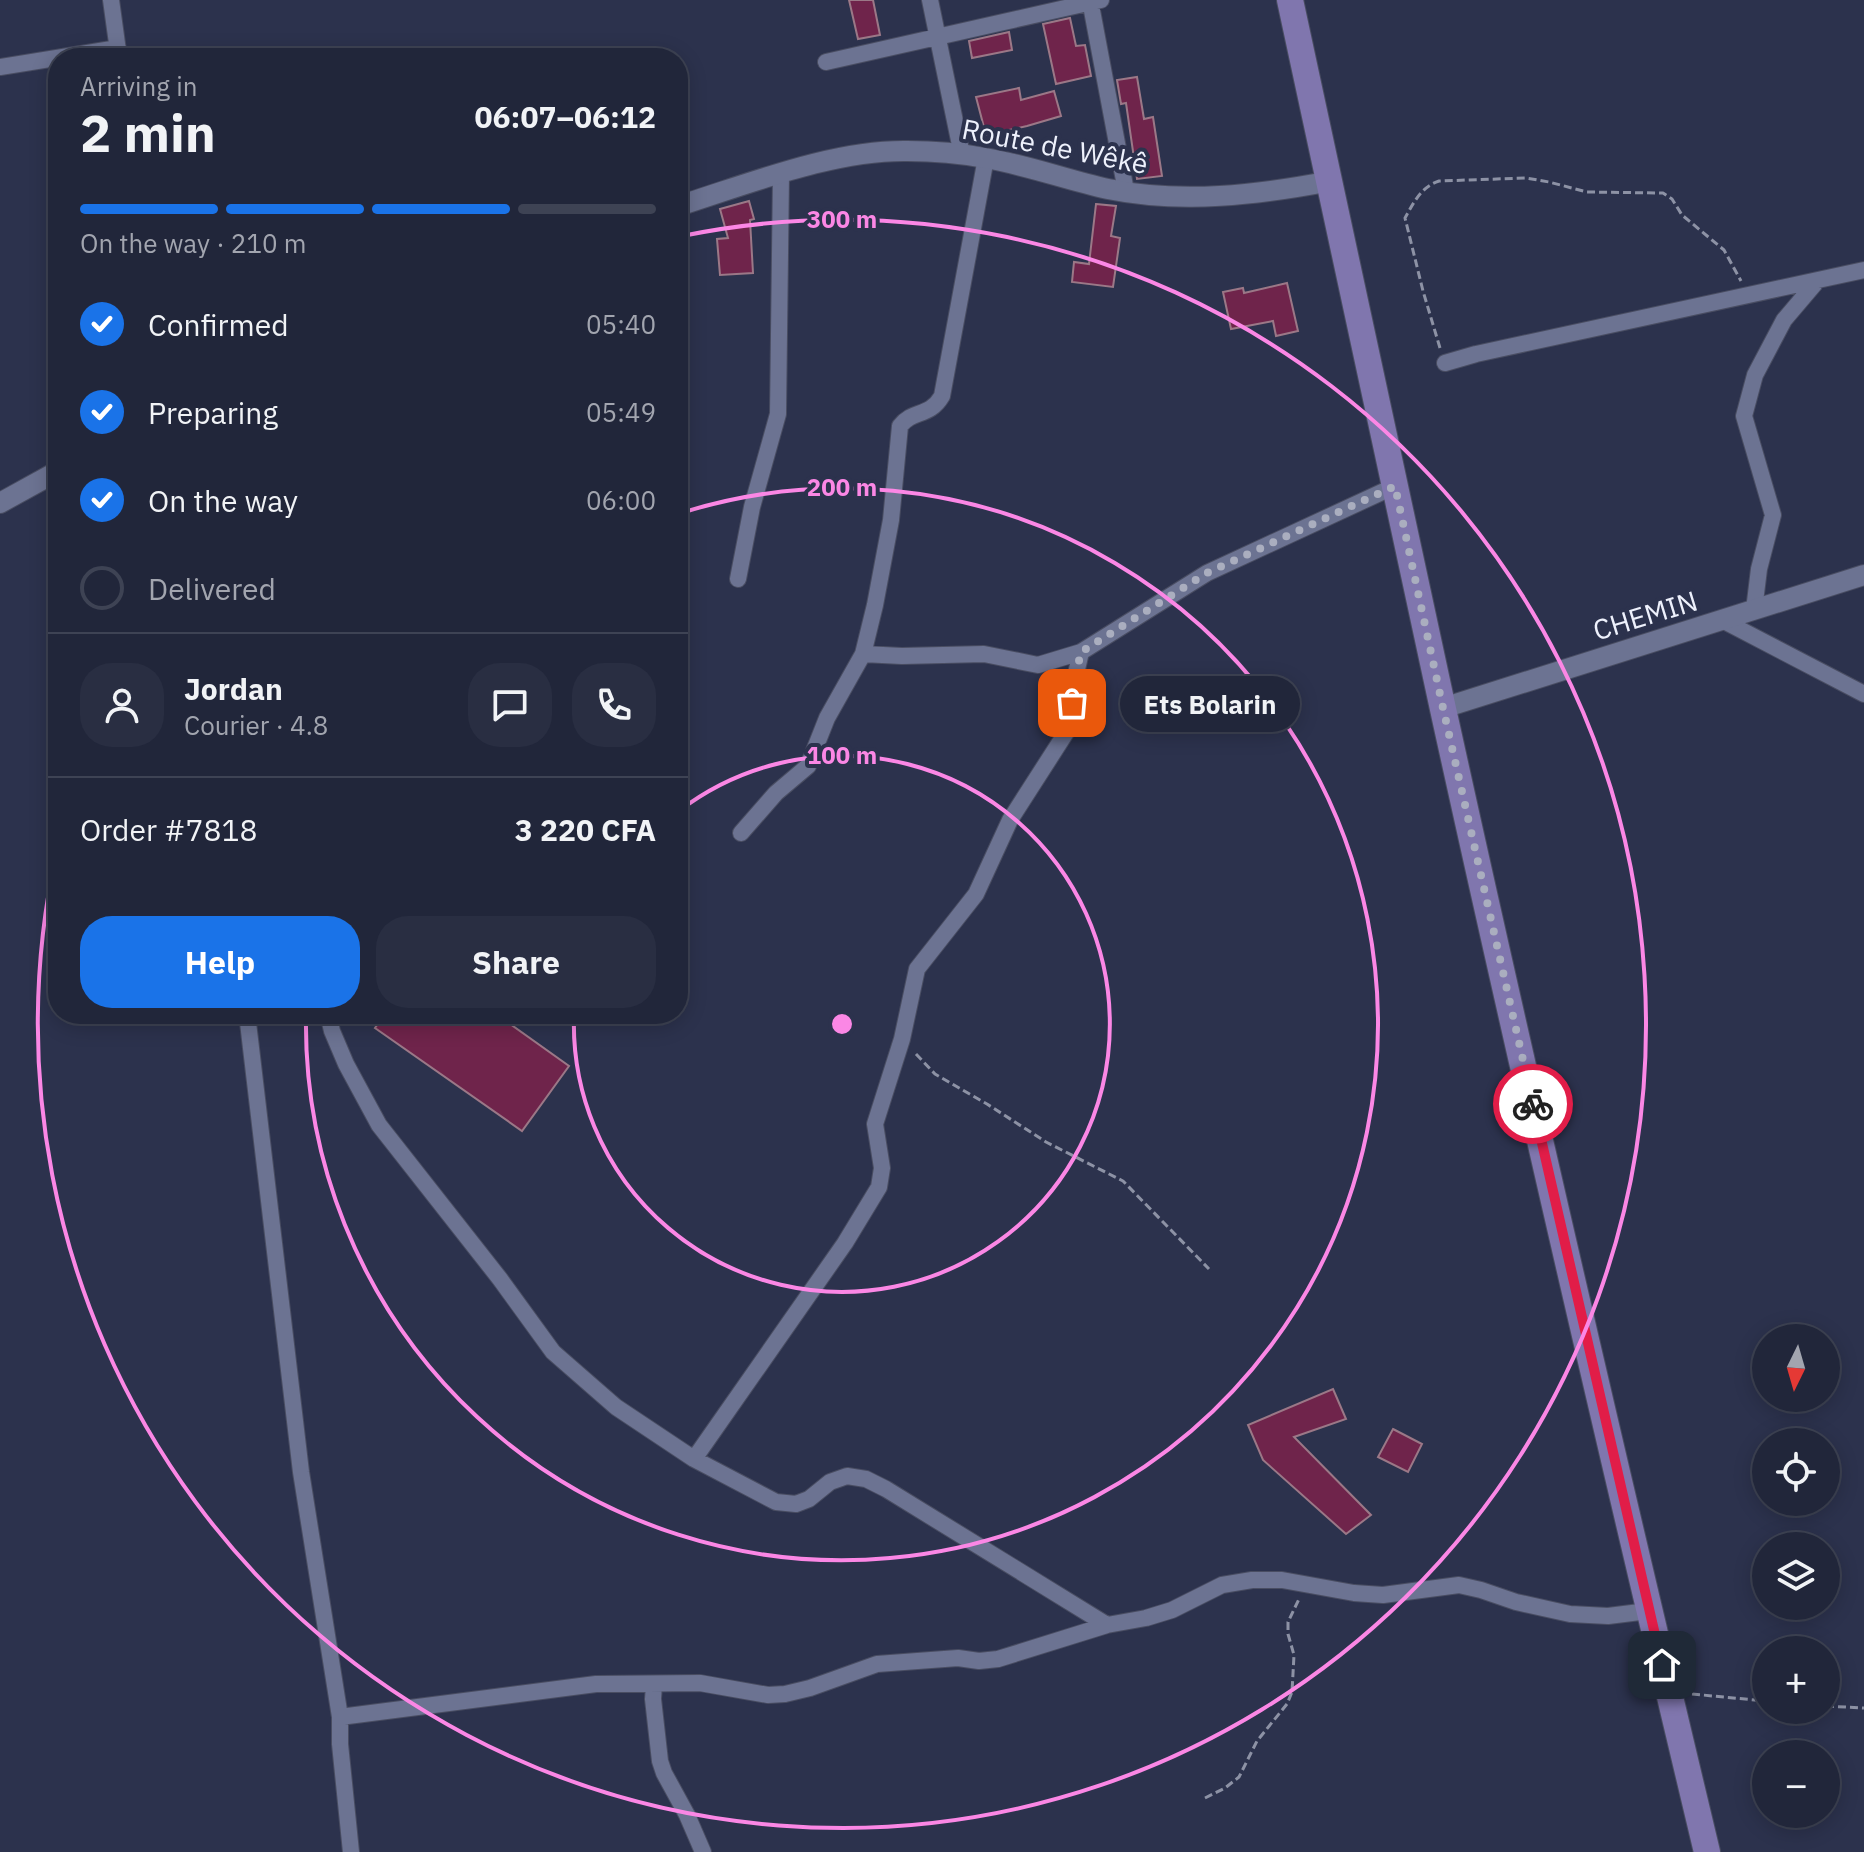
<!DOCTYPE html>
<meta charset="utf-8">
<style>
body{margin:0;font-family:"IBM Plex Sans",sans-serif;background:#292e42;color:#f1f3f6;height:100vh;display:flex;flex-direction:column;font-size:30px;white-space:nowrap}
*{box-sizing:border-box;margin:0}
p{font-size:26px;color:#a2a5af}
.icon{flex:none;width:44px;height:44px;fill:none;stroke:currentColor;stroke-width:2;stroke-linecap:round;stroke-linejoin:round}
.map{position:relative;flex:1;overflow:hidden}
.details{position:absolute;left:48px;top:48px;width:640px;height:976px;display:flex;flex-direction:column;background:#21263a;border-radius:32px;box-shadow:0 4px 20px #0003,0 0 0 2px #3e4354}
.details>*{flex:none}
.needle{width:52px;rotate:185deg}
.controls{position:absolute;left:1752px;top:1324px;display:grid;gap:16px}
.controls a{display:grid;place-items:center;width:88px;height:88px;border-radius:50%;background:#21263a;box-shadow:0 4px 20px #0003,0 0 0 2px #3e4354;font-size:40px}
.pin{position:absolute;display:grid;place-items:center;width:68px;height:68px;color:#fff;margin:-34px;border-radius:16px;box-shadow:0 4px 12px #0006}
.courier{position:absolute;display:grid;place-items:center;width:80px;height:80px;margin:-40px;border:6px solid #e11d48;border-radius:50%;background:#fff;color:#222;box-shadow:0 2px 10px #0007}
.bubble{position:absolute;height:56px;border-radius:28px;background:#21263a;box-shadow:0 4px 20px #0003,0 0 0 2px #3e4354;font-size:26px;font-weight:700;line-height:56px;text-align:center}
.head em{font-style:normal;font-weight:700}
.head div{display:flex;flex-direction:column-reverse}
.head{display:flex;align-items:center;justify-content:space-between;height:136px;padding:0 32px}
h1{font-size:52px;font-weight:700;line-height:60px}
.bar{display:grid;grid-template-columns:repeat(4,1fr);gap:12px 8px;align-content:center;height:96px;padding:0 32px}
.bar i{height:10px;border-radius:6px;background:#3e4354}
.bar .selected{background:#1a73e8}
.bar p{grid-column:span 4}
.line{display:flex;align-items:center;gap:20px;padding:0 32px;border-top:2px solid #3e4354}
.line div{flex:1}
.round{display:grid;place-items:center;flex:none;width:84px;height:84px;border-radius:32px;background:#292e42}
ol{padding:0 32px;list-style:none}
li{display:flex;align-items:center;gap:24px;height:88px}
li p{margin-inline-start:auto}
li .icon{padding:8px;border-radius:50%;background:#1a73e8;color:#fff;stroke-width:4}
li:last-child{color:#a2a5af}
li i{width:44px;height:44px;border:4px solid #3e4354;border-radius:50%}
.primary-button{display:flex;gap:16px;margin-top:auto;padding:16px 32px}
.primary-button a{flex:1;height:92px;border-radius:32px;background:#1a73e8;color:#fff;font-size:32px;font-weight:700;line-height:92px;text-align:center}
.primary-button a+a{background:#292e42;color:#f1f3f6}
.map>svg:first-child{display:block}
</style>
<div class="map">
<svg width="1864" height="1852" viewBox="0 0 1864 1852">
<rect width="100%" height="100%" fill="#2c324d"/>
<path fill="#6f244b" stroke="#9b7887" stroke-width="2" d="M849,0H873L880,35L858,39Z
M1070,18L1076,46L1085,45L1091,76L1056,84L1043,24Z
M1009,32L1012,50L972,58L969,41Z
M1137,77L1144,119L1153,117L1162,176L1137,179L1126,103L1121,104L1117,80Z
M1019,88L1021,100L1054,91L1061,116L1027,126L986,135L976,97Z
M749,201L754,219L750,220L753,273L720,275L717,239L728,238L720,209Z
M1096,204L1116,206L1111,236L1120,238L1113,287L1072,282L1074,262L1089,264Z
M1287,283L1298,331L1276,336L1273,321L1231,329L1223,292L1243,288L1244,293Z
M385,1014H496L569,1066L522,1131L375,1028Z
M1333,1389L1346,1419L1294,1437L1371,1515L1346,1534L1263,1460L1248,1425Z
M1393,1429L1422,1444L1408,1472L1378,1457Z"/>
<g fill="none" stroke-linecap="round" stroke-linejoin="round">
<defs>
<path id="minor" d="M111,0L119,58
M930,0L962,155
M1090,0L1126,191
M826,62L1101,0
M0,67L118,48
M1445,363L1476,354L1864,270
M738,579L752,507L778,414L781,174
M1754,610L1759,569L1773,515L1744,416L1755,375L1784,320L1818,280
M1722,620L1864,694
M863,654L902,656L984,654L1038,665L1081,652
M741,833L776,793L808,766L827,718L863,654L875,605L891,520L900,426C913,409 929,418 942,396L986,158
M247,1014L301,1472L340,1717V1744L351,1852
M328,1014L332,1031L346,1064L379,1125L500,1279L553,1352L616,1407L694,1459L776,1502L796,1504L809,1499L830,1482L847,1476L866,1479L886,1489L1107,1625
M694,1459L845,1243L879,1187L882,1168L875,1124L902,1039L917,969L976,894L1010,820L1069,728L1075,678L1081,652L1207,573L1395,486
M654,1685L653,1699L660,1761L664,1773L687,1815L703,1852
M340,1717L596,1684L700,1683L768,1695L785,1694L810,1688L877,1664L958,1658L979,1661L998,1659L1107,1625L1146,1618L1172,1610L1222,1585L1252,1580H1282L1354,1593L1383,1595L1459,1585L1481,1590L1516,1602L1570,1614L1608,1616L1648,1611"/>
<path id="tertiary" d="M678,206C749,184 832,150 907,151C933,151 959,153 985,158C1027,165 1067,180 1108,189C1182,204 1258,195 1331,181
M0,503L58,471
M1443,708L1864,575"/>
<path id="trunk" d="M1290,0C1343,236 1391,473 1443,709C1527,1091 1616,1472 1707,1852"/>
</defs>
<use href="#minor" stroke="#494d62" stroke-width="18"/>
<use href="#tertiary" stroke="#494d62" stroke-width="22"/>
<use href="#trunk" stroke="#494d62" stroke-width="28"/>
<path stroke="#8d92a5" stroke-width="3" stroke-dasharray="8 4" stroke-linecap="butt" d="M1440,348L1423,291L1405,218C1414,202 1421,187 1439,181L1526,178L1549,182L1587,192L1663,193L1672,199L1682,215L1724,250L1741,281
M916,1054L935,1074L987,1104L1046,1142L1123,1181L1209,1269
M1692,1694L1766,1701
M1826,1706L1864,1708
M1205,1798L1225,1788L1239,1777L1257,1741L1287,1704L1292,1692L1294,1655L1288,1634V1622L1299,1599"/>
<use href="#minor" stroke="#6c7392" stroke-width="16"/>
<use href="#tertiary" stroke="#6c7392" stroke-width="20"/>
<use href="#trunk" stroke="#8076ae" stroke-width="26"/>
</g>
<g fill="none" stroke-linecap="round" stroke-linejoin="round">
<path stroke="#aaaebf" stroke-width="8" stroke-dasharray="0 14.4" d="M1072,703L1075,678L1081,652L1207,573L1395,486L1443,708L1533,1104"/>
<path stroke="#e11d48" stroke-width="10" d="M1533,1104L1662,1665"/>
</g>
<g fill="none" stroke="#fb87e5" stroke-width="4">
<path d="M679 811A268 268 0 1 1 574 1015"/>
<path d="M681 513A536 536 0 1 1 306 1015"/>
<path d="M682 236A804 804 0 1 1 57 850"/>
</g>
<g text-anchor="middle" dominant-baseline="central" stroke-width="8" stroke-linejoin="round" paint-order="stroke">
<g font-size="28" fill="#eef1fc" stroke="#2c324d">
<text transform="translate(1055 146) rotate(11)">Route de Wêkê</text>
<text transform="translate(1645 615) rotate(-17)">CHEMIN</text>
</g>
</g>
<circle cx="842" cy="1024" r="12" fill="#fb87e5" stroke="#2c324d" stroke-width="4"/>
<g font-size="24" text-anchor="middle" font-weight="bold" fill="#fb87e5" stroke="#2c324d" stroke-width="8" stroke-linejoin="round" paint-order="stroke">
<text x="842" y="228">300 m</text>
<text x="842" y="496">200 m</text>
<text x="842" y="764">100 m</text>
</g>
</svg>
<div class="controls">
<a><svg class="needle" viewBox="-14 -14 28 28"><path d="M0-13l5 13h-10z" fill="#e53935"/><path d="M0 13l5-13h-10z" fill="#a2a5af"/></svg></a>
<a><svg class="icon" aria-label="locate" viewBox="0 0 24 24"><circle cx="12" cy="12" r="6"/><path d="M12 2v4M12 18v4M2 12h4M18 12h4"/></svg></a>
<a><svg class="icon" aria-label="layers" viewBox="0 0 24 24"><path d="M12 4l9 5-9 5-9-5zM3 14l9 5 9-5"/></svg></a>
<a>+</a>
<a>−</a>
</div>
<div class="pin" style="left:1072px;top:703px;background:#ea580c"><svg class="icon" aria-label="bag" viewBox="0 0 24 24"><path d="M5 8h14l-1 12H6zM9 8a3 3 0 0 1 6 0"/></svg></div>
<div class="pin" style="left:1662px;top:1665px;background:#1f2937"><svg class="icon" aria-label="home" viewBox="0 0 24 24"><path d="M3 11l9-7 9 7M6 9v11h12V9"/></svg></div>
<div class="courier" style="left:1533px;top:1104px"><svg class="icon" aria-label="bike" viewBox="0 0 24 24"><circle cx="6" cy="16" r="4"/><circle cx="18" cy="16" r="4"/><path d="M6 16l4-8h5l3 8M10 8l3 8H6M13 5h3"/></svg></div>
<div class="bubble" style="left:1120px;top:676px;width:180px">Ets Bolarin</div>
<section class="details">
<div class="head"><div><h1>2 min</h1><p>Arriving in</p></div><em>06:07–06:12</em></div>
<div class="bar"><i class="selected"></i><i class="selected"></i><i class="selected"></i><i></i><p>On the way · 210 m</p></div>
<ol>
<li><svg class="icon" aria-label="check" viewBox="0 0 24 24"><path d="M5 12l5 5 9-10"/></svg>Confirmed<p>05:40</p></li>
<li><svg class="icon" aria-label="check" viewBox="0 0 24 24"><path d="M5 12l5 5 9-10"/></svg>Preparing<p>05:49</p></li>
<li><svg class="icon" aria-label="check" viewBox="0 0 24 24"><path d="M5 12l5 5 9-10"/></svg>On the way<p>06:00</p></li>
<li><i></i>Delivered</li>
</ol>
<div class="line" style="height:144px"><a class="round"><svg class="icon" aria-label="person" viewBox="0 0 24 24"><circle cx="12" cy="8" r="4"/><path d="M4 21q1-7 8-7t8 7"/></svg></a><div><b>Jordan</b><p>Courier · 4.8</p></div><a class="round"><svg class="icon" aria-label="chat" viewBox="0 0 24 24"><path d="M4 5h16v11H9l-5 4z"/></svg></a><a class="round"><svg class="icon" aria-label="phone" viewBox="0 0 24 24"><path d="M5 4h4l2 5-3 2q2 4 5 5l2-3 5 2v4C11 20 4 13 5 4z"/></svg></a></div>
<div class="line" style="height:104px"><div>Order #7818</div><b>3 220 CFA</b></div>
<div class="primary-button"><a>Help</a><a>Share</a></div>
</section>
</div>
